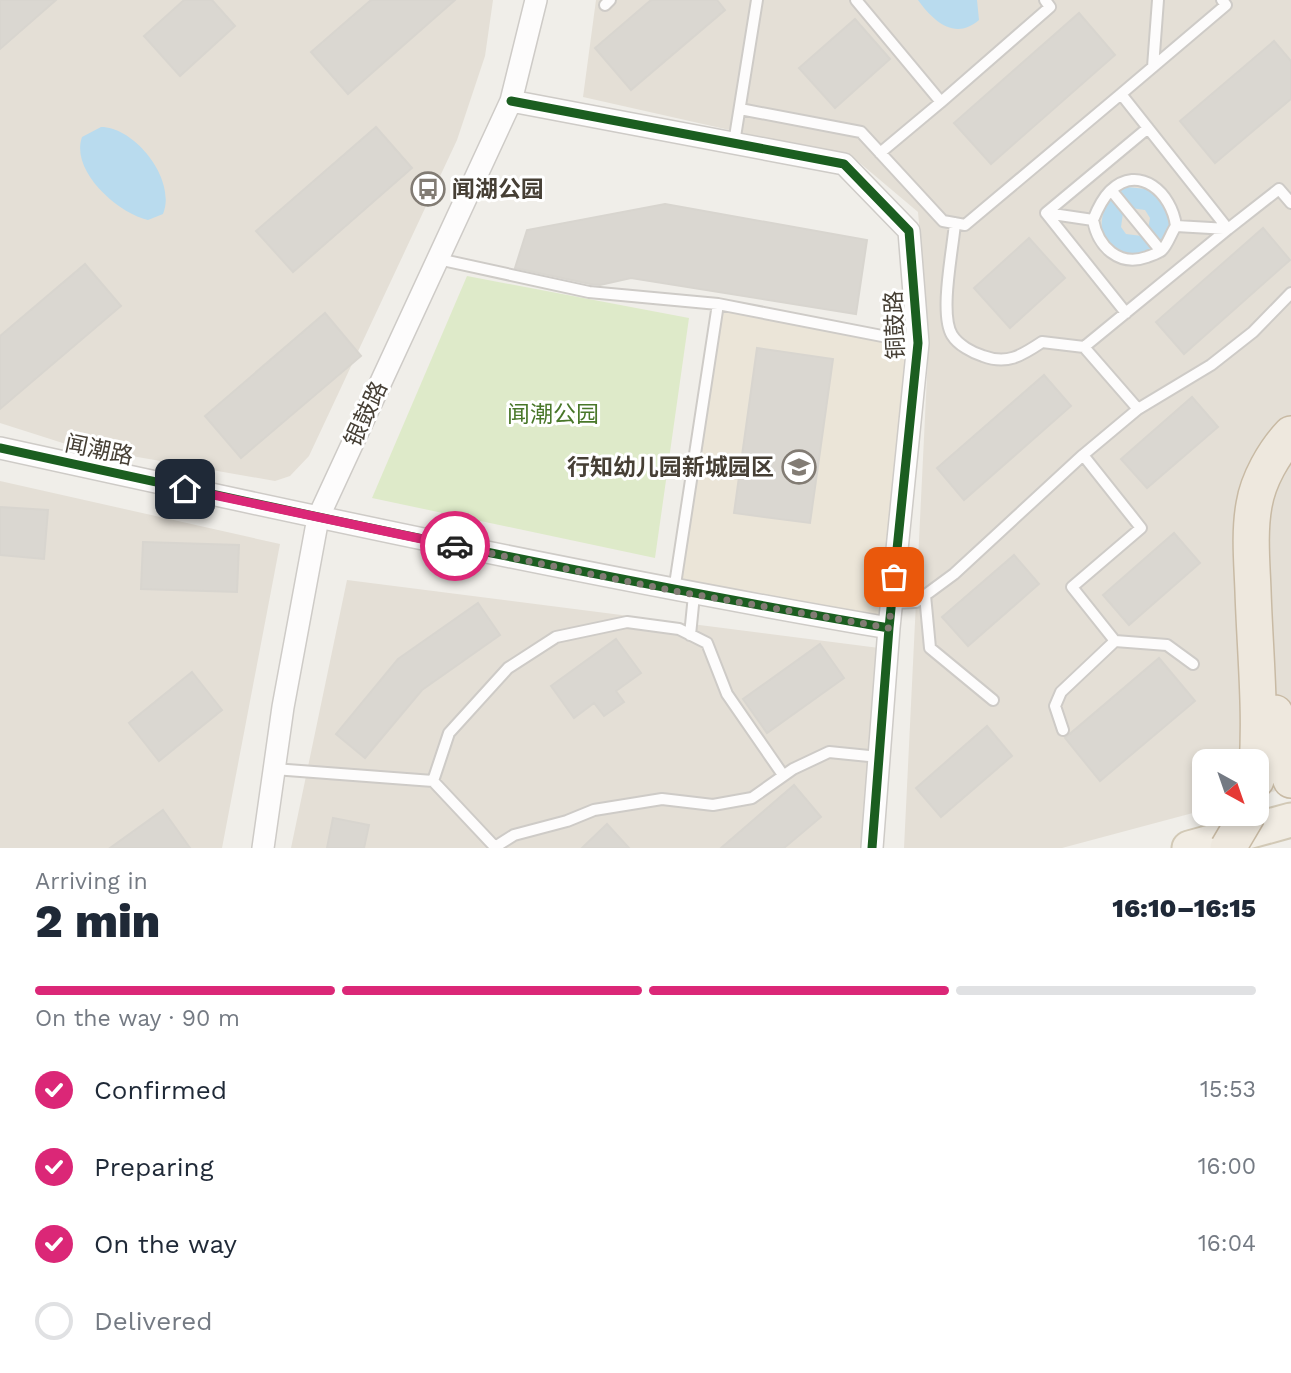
<!DOCTYPE html>
<meta charset="utf-8">
<style>
body{margin:0;font-family:"Work Sans","Noto Sans SC",sans-serif;background:#f6f6f7;color:#1f2937;height:100vh;display:flex;flex-direction:column;font-size:26px;white-space:nowrap}
*{box-sizing:border-box;margin:0}
p{font-size:23px;color:#747a83}
.icon{flex:none;width:38px;height:38px;fill:none;stroke:currentColor;stroke-width:2;stroke-linecap:round;stroke-linejoin:round}
.map{position:relative;height:848px;overflow:hidden}
.details{display:flex;flex-direction:column;background:#fff;flex:1}
.details>*{flex:none}
.needle{width:46px;rotate:140deg}
.fabs{position:absolute;left:1192px;top:749px;display:grid;gap:14px}
.fabs a{display:grid;place-items:center;width:77px;height:77px;border-radius:14px;background:#fff;box-shadow:0 4px 10px #0003;font-size:35px}
.pin{position:absolute;display:grid;place-items:center;width:60px;height:60px;color:#fff;margin:-30px;border-radius:14px;box-shadow:0 4px 10px #0006}
.courier{position:absolute;display:grid;place-items:center;width:70px;height:70px;margin:-35px;border:5px solid #db2777;border-radius:50%;background:#fff;color:#222;box-shadow:0 2px 9px #0007}
.summary em{font-style:normal;font-weight:800}
.summary div{display:flex;flex-direction:column-reverse}
.summary{display:flex;align-items:center;justify-content:space-between;height:119px;padding:0 35px}
h1{font-size:46px;font-weight:800;line-height:52px}
.bar{display:grid;grid-template-columns:repeat(4,1fr);gap:10px 7px;align-content:center;height:84px;padding:0 35px}
.bar i{height:9px;border-radius:5px;background:#e0e1e3}
.bar .on{background:#db2777}
.bar p{grid-column:span 4}
ol{padding:0 35px;list-style:none}
li{display:flex;align-items:center;gap:21px;height:77px}
li p{margin-inline-start:auto}
li .icon{padding:7px;border-radius:50%;background:#db2777;color:#fff;stroke-width:4}
li:last-child{color:#747a83}
li i{width:38px;height:38px;border:4px solid #e0e1e3;border-radius:50%}
.map>svg:first-child{display:block}
</style>
<div class="map">
<svg width="1291" height="848" viewBox="0 0 1291 848">
<rect width="100%" height="100%" fill="#f0eee9"/>
<path fill="#e4dfd6" d="M0,0H493L485,56L457,140L309,456L290,476L275,481L69,445L0,423Z
M596,0H1291V787L1257,796L1256,761H1204V810L1062,848H904L929,335L918,212L854,158L583,97Z
M0,481L280,544L222,848H0Z
M347,580L887,649L872,848H291Z"/>
<path fill="#ebe5d8" d="M718,304L918,343L889,628L674,591Z"/>
<path fill="#deeac9" d="M467,276L689,318L655,558L372,498Z"/>
<path fill="#b9dbee" d="M918,0H977L979,20C955,41 933,21 918,0Z
M101,127C135,127 177,180 163,214L148,220C118,213 70,171 82,137Z
M1127,187L1155,190C1169,214 1175,218 1163,245L1148,229L1150,218L1145,210L1131,208L1116,191Z
M1110,197L1123,213L1121,227L1126,234L1142,236L1154,251L1136,257C1100,250 1094,227 1110,197Z"/>
<path fill="#dad7d1" stroke="#d8d5cf" stroke-width="2" d="M0,0H56L0,49Z
M184,0H212L235,26L180,76L144,36Z
M371,0H455L348,94L311,52Z
M651,0H717L725,10L631,90L595,48Z
M1079,13L1115,55L991,164L954,123Z
M855,19L890,59L835,108L799,68Z
M1274,41L1291,61V99L1215,163L1180,121Z
M376,127L412,168L293,272L256,231Z
M665,204L867,240L856,314L631,278L600,285L590,284L515,268L527,230Z
M1263,228L1290,260L1184,354L1156,322Z
M1029,238L1065,278L1010,328L974,288Z
M85,264L121,306L0,409V336Z
M325,313L361,356L241,458L205,416Z
M757,348L833,359L810,523L734,513Z
M1044,375L1071,406L964,500L937,468Z
M1192,397L1218,427L1147,488L1121,459Z
M0,507L48,510L44,559L0,555Z
M1174,533L1200,563L1129,625L1103,595Z
M143,542L239,545L237,592L141,589Z
M1014,555L1039,584L968,646L942,617Z
M478,603L500,635L422,690L365,758L336,734L398,659Z
M616,639L641,673L616,691L624,702L604,716L594,703L574,718L551,686Z
M820,644L844,678L767,733L743,699Z
M1159,658L1195,701L1100,781L1065,738Z
M192,672L222,710L159,761L129,723Z
M987,726L1012,756L941,817L916,788Z
M794,785L821,817L784,848H721Z
M163,810L190,848H110Z
M333,818L369,825L364,848H327Z
M607,824L629,848H582Z"/>
<g fill="none" stroke-linecap="round" stroke-linejoin="round">
<defs>
<path id="service" d="M856,0L941,102L1050,7L1045,0
M605,5L610,0
M1153,67L1158,0
M740,109L861,132L943,221L965,225L1121,94
M734,143L757,0
M880,153L941,102
M1111,190L1161,251
M1046,213L1093,220C1098,247 1119,267 1147,257C1152,255 1159,253 1162,250C1168,244 1171,233 1176,226L1228,229L1279,189L1291,203
M1093,220C1097,210 1102,199 1110,191C1139,163 1172,193 1176,226
M955,223C953,249 939,314 952,335C958,345 973,353 983,356C1007,365 1021,356 1042,342L1084,347
M438,259L589,292L718,304
M1126,313L1046,213L1148,128
M1138,409L1211,365L1253,332L1291,293
M674,591L718,304L918,343
M925,595L930,648L993,700
M892,603L916,602L954,574L1083,455
M690,635L694,595
M1115,641L1167,645L1193,664
M1063,730L1055,706L1061,692L1115,641L1072,587L1141,528L1083,455L1138,409L1084,347L1228,229L1121,94L1226,5L1222,0
M274,769L433,781L495,847L514,835L567,821L594,810L662,799L713,805L752,798L793,769L829,752L879,757
M433,781L449,733L508,668L556,637L627,622L679,629L707,643L727,694L783,775"/>
<path id="minor" d="M511,101L844,164L909,231L918,343L889,628L872,848
M0,448C296,513 591,577 889,628
M263,848L283,707L318,518L511,101L536,0"/>
<path id="primary" d="M1189,848L1291,820"/>
<path id="trunk" d="M1275,713L1278,747L1291,780
M1256,780C1262,717 1255,654 1253,591C1252,563 1249,533 1254,505C1258,480 1274,452 1291,434"/>
</defs>
<use href="#service" stroke="#cecbc7" stroke-width="14"/>
<use href="#minor" stroke="#cecbc7" stroke-width="24"/>
<use href="#primary" stroke="#d2c9b6" stroke-width="37"/>
<use href="#trunk" stroke="#c8baa4" stroke-width="38"/>
<use href="#service" stroke="#fdfcfc" stroke-width="10"/>
<use href="#minor" stroke="#fdfcfc" stroke-width="21"/>
<use href="#primary" stroke="#f1ece3" stroke-width="33"/>
<use href="#trunk" stroke="#eee8de" stroke-width="35"/>
<defs>
<path id="trunk-bridge" d="M1228,848L1248,814"/>
</defs>
<use href="#trunk-bridge" stroke="#c8baa4" stroke-width="38" stroke-linecap="butt"/>
<use href="#trunk-bridge" stroke="#eee8de" stroke-width="35"/>
<defs>
<path id="cycleway" d="M511,101L844,164L909,231L918,343L889,628L872,848
M0,448C296,513 591,577 889,628"/>
</defs>
<use href="#cycleway" stroke="#fff" stroke-width="13"/>
<use href="#cycleway" stroke="#1b5e20" stroke-width="9"/>
</g>
<g fill="none" stroke-linecap="round" stroke-linejoin="round">
<path stroke="#827c74" stroke-width="7" stroke-dasharray="0 12.6" d="M455,546L674,591L889,628L894,577"/>
<path stroke="#db2777" stroke-width="9" d="M185,489L455,546"/>
</g>
<defs>
<symbol id="bus-ring" viewBox="-11 -11 22 22"><circle r="9.5" fill="#fff" stroke="#827c74" stroke-width="1.5"/><path d="M-5-6H5V4H4V6H2V4H-2V6H-4V4H-5ZM-3.5-4V0h7V-4ZM-3.5 1.2v1.5H-2V1.2ZM2 1.2v1.5H3.5V1.2Z" fill="#827c74"/></symbol>
<symbol id="school-ring" viewBox="-11 -11 22 22"><circle r="9.5" fill="#fff" stroke="#827c74" stroke-width="1.5"/><path d="M0-5L7-2L0 1L-7-2ZM-4 1L0 2.5L4 1V4Q0 6-4 4Z" fill="#827c74"/></symbol>
</defs>
<g fill-rule="evenodd">
<use href="#bus-ring" x="409" y="170" width="38" height="38"/>
<use href="#school-ring" x="780" y="448" width="38" height="38"/>
</g>
<g text-anchor="middle" dominant-baseline="central" stroke-width="6" stroke-linejoin="round" paint-order="stroke">
<g font-size="23" font-weight="bold" fill="#463f35" stroke="#fff" text-anchor="start">
<text x="452" y="189">闻湖公园</text>
<text x="774" y="467" text-anchor="end">行知幼儿园新城园区</text>
</g>
<g font-size="23" fill="#463f35" stroke="#fff">
<text transform="translate(895 325) rotate(-92)">铜鼓路</text>
<text transform="translate(366 414) rotate(-65)">银鼓路</text>
<text transform="translate(99 450) rotate(12)">闻潮路</text>
</g>
<g font-size="23" fill="#497729" stroke="#fff">
<text x="553" y="414">闻潮公园</text>
</g>
</g>
</svg>
<div class="fabs">
<a><svg class="needle" viewBox="-14 -14 28 28"><path d="M0-13l5 13h-10z" fill="#e53935"/><path d="M0 13l5-13h-10z" fill="#747a83"/></svg></a>
</div>
<div class="pin" style="left:894px;top:577px;background:#ea580c"><svg class="icon" aria-label="bag" viewBox="0 0 24 24"><path d="M5 8h14l-1 12H6zM9 8a3 3 0 0 1 6 0"/></svg></div>
<div class="pin" style="left:185px;top:489px;background:#1f2937"><svg class="icon" aria-label="home" viewBox="0 0 24 24"><path d="M3 11l9-7 9 7M6 9v11h12V9"/></svg></div>
<div class="courier" style="left:455px;top:546px"><svg class="icon" aria-label="car" viewBox="0 0 24 24"><path d="M5 17H2v-5l4-1 3-4h7l3 4 3 1v5h-3M9 17h6M6 11h13"/><circle cx="7" cy="17" r="2"/><circle cx="17" cy="17" r="2"/></svg></div>
</div>
<section class="details">
<div class="summary"><div><h1>2 min</h1><p>Arriving in</p></div><em>16:10–16:15</em></div>
<div class="bar"><i class="on"></i><i class="on"></i><i class="on"></i><i></i><p>On the way · 90 m</p></div>
<ol>
<li><svg class="icon" aria-label="check" viewBox="0 0 24 24"><path d="M5 12l5 5 9-10"/></svg>Confirmed<p>15:53</p></li>
<li><svg class="icon" aria-label="check" viewBox="0 0 24 24"><path d="M5 12l5 5 9-10"/></svg>Preparing<p>16:00</p></li>
<li><svg class="icon" aria-label="check" viewBox="0 0 24 24"><path d="M5 12l5 5 9-10"/></svg>On the way<p>16:04</p></li>
<li><i></i>Delivered</li>
</ol>
</section>
